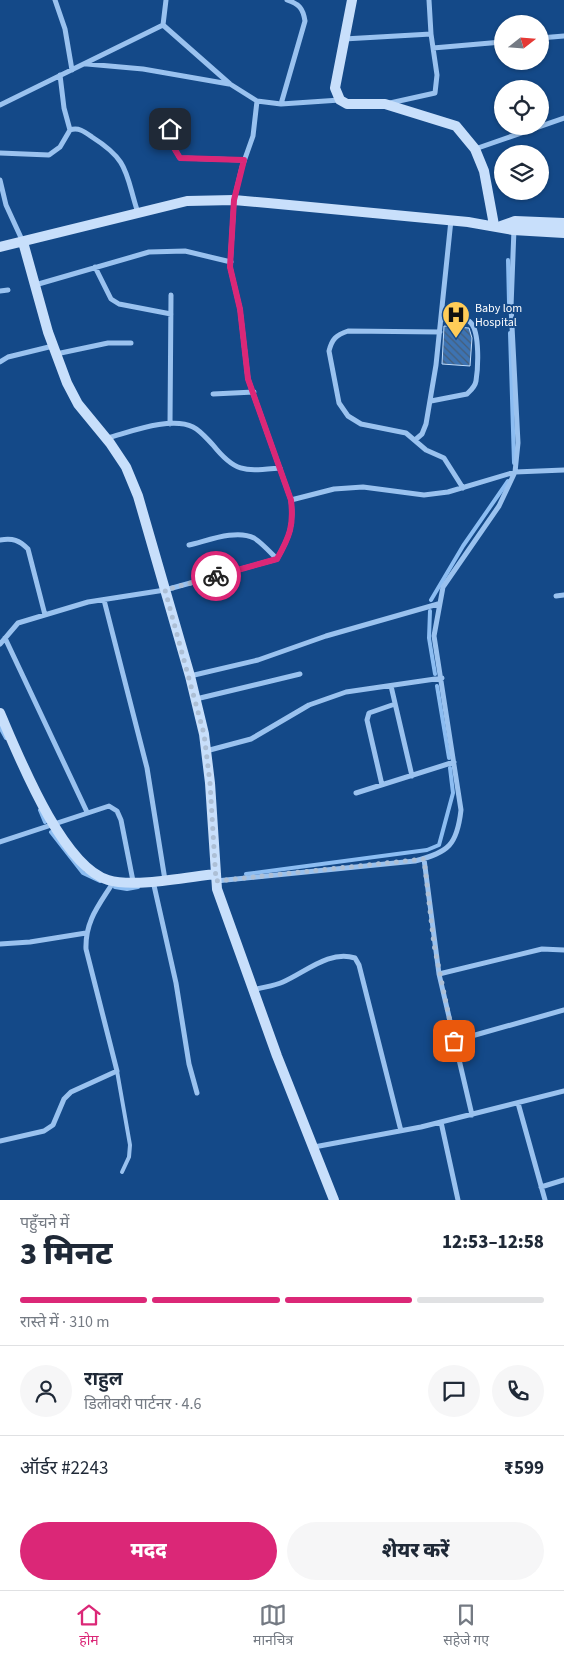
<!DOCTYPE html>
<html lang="hi">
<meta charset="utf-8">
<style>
body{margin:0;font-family:"Source Sans 3","Noto Sans Devanagari",sans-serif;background:#f6f6f7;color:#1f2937;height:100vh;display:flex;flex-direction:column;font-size:19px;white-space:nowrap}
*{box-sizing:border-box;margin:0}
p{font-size:16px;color:#747a83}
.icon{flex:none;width:28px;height:28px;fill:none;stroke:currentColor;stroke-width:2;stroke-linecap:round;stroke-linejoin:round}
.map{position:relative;height:1200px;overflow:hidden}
.details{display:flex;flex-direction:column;background:#fff;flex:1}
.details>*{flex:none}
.needle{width:32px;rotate:73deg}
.controls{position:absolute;left:494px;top:15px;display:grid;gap:10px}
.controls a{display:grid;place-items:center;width:55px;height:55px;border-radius:50%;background:#fff;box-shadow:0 1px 4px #0004;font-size:25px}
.pin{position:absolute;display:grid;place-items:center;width:42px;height:42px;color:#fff;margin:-21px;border-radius:10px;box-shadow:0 2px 8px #0006}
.courier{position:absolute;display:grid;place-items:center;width:50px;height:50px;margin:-25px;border:4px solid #db2777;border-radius:50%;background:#fff;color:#222;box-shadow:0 1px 6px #0007}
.summary em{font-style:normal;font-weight:800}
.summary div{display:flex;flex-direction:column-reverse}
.summary{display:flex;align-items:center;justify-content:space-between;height:85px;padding:0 20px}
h1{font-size:32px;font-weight:800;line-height:38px}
.bar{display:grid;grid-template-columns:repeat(4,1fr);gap:8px 5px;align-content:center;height:60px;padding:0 20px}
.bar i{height:6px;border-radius:4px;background:#e0e1e3}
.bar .active{background:#db2777}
.bar p{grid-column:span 4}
.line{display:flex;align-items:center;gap:12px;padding:0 20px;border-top:1px solid #e0e1e3}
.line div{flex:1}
.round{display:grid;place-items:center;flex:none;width:52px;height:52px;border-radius:26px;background:#f6f6f7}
.action{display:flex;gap:10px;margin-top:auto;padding:10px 20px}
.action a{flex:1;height:58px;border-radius:30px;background:#db2777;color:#fff;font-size:20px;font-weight:800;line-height:58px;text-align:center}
.action a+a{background:#f6f6f7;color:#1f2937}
.dock{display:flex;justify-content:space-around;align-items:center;height:70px;border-top:1px solid #e0e1e3;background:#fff;font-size:14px;color:#747a83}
.dock a{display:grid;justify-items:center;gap:2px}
.dock .active{color:#db2777}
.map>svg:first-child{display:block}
</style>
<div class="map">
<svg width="564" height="1200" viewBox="0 0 564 1200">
<defs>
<pattern id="building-back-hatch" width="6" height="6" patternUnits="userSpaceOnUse" patternTransform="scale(1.25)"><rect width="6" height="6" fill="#3d73b2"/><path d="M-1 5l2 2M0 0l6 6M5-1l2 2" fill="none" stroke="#455e7a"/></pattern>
</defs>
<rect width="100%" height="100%" fill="#144988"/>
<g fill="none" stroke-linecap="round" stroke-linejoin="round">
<path stroke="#8cbdf2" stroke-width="4" d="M508,260L509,303
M510,333L514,463
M431,600L463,546L508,481
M430,611L429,638L435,674
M437,686L449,758
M0,727L6,738
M40,810L45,822
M51,832L83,873L100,881
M246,874L427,850L439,845L453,793L450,768
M115,887L127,889L138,887"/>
</g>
<path fill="url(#building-back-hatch)" stroke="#c0dcfb" d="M444,326L469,328L472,338L470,366L442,364Z"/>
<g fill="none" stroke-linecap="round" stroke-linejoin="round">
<path stroke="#9ac2ef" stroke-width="4" d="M117,1071L130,1145L129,1157L122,1172"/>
<path stroke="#9ac2ef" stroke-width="5" d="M55,0L65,29L72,70
M163,25L230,84L257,101L281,104L340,100
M540,38L564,36
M344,39L431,34
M433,48L502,42
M87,64L143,69L229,84
M60,75L64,108L70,130
M390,103L435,93L437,75L431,34L429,0
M281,104L305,21C303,8 299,4 287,0
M0,105L163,25L166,0
M170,129L171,143L180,158L244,160
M475,149L564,118
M0,153L49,155L60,147L70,130C79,127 85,132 92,137C130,161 125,173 138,213
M0,180L6,205L23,242
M95,267L111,299L119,304L171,314
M35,285L149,252L185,251L231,262
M0,291L8,290
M440,332L348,331C336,335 332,339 329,351L339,403L348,416L361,424L406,433L426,450L444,458L463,488
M56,354L108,343H131
M0,362L8,357L53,346
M213,394L254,392
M431,401L467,394C471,390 475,387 476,381C478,369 480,333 471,323C465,316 450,319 441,319
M170,424L171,295
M107,438C130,432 171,416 193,427C201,431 207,439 213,445C236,474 246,471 280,468
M415,440L422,434L426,424L436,365L451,220
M291,500L334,489L363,487L424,495L448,492L515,472L564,470
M0,540C13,538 19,540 28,549L45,615
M189,545C207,541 236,529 254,538C262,543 270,552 277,559
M556,596L564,595
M104,600L147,768L165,880
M5,638L87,812
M0,644L18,623L88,602L165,590L277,559C290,536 294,525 291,500L248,379L240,309L230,267L234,200L242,167L253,136L257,101
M190,676L258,660L326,636L438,604
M391,686L412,776
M196,699L300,674
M206,751L251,739L309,705L346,692L442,678
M382,785L367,720L369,713L395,704
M356,793L454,762
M0,842L109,806L117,811L121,820L133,881
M424,859L439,974L472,1115
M153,881L176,983L189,1064L197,1093
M216,881L415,861C449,852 457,845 461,810L434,636L443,587L499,506L515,472L518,443L511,307L514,229
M0,944L30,942L86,933
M439,974L542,949L564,950
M253,990C263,987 274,986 283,982C306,972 329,950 355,958L359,965L401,1131
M454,1041L564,1010
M518,1103L545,1200
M441,1122L458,1200
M0,1141L44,1131L53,1125L64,1099L71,1092L117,1071L86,949C85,920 100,904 114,881
M314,1147L421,1127L564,1091
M541,1187L564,1180"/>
<path stroke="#c8dffb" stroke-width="10" d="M352,0L335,88L340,100L347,104H385L456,126L475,149L484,171L494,225
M501,226L515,221L564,223
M23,242L48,332L67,383L78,404L110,443L126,467L138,496L190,676L204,734L210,783L217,889L277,1056L334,1200
M0,247L187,201L234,200L268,203L468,222L513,230L564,233
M0,713C19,757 62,866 108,880C134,888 188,877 215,874"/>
</g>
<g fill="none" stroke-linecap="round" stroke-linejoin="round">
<path stroke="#adbfd5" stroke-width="5" stroke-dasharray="0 9" d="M216,576L165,590L204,734L210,783L216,881L424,859L434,945L454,1041"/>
<path stroke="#db2777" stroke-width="6" d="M170,129L171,143L180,158L244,160L234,200L230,267L240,309L248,379L291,500C294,525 290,536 277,559L216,576"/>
</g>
<defs>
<symbol id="hospital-pin" viewBox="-11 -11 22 30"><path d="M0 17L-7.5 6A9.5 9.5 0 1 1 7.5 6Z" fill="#ffcc58" stroke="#144988"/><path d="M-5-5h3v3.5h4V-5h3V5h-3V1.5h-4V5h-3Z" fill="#111"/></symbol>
</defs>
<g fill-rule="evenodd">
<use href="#hospital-pin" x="440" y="299" width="32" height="43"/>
</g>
<g text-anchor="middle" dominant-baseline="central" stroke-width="4" stroke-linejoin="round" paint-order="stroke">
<g font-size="12" fill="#fff" stroke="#144988" text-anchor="start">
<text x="475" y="308">Baby lom<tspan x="475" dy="14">Hospital</tspan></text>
</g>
</g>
</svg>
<div class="controls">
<a><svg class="needle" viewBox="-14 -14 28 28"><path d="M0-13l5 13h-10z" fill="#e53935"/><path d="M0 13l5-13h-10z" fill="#747a83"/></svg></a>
<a><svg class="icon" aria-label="locate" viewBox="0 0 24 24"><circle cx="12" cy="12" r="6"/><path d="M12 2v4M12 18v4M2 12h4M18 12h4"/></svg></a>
<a><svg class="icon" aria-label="layers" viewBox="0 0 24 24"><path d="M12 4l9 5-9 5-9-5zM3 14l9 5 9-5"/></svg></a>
</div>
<div class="pin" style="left:454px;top:1041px;background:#ea580c"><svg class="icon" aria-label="bag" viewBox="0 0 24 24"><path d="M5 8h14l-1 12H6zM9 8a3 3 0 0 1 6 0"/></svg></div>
<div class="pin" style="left:170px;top:129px;background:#1f2937"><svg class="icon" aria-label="home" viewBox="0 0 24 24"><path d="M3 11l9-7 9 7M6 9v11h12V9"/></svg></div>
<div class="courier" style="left:216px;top:576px"><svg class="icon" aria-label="bike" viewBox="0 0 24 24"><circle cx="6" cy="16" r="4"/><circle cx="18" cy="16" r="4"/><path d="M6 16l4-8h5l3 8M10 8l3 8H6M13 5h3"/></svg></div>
</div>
<section class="details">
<div class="summary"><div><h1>3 मिनट</h1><p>पहुँचने में</p></div><em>12:53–12:58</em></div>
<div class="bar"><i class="active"></i><i class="active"></i><i class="active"></i><i></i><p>रास्ते में · 310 m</p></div>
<div class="line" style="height:90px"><a class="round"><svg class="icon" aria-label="person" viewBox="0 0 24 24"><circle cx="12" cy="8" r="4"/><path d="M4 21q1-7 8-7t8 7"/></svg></a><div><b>राहुल</b><p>डिलीवरी पार्टनर · 4.6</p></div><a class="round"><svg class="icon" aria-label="chat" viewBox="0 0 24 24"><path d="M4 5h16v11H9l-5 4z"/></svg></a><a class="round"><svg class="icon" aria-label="phone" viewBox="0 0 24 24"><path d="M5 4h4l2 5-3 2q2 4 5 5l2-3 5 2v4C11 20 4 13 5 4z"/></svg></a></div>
<div class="line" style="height:65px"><div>ऑर्डर #2243</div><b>₹599</b></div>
<div class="action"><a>मदद</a><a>शेयर करें</a></div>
</section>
<nav class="dock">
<a class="active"><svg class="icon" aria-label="home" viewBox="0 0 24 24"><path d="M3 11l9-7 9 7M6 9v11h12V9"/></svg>होम</a>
<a><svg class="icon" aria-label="map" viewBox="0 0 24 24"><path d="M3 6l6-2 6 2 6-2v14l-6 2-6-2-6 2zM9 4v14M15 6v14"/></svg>मानचित्र</a>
<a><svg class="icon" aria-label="saved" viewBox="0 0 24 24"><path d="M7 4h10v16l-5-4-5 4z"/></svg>सहेजे गए</a>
</nav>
